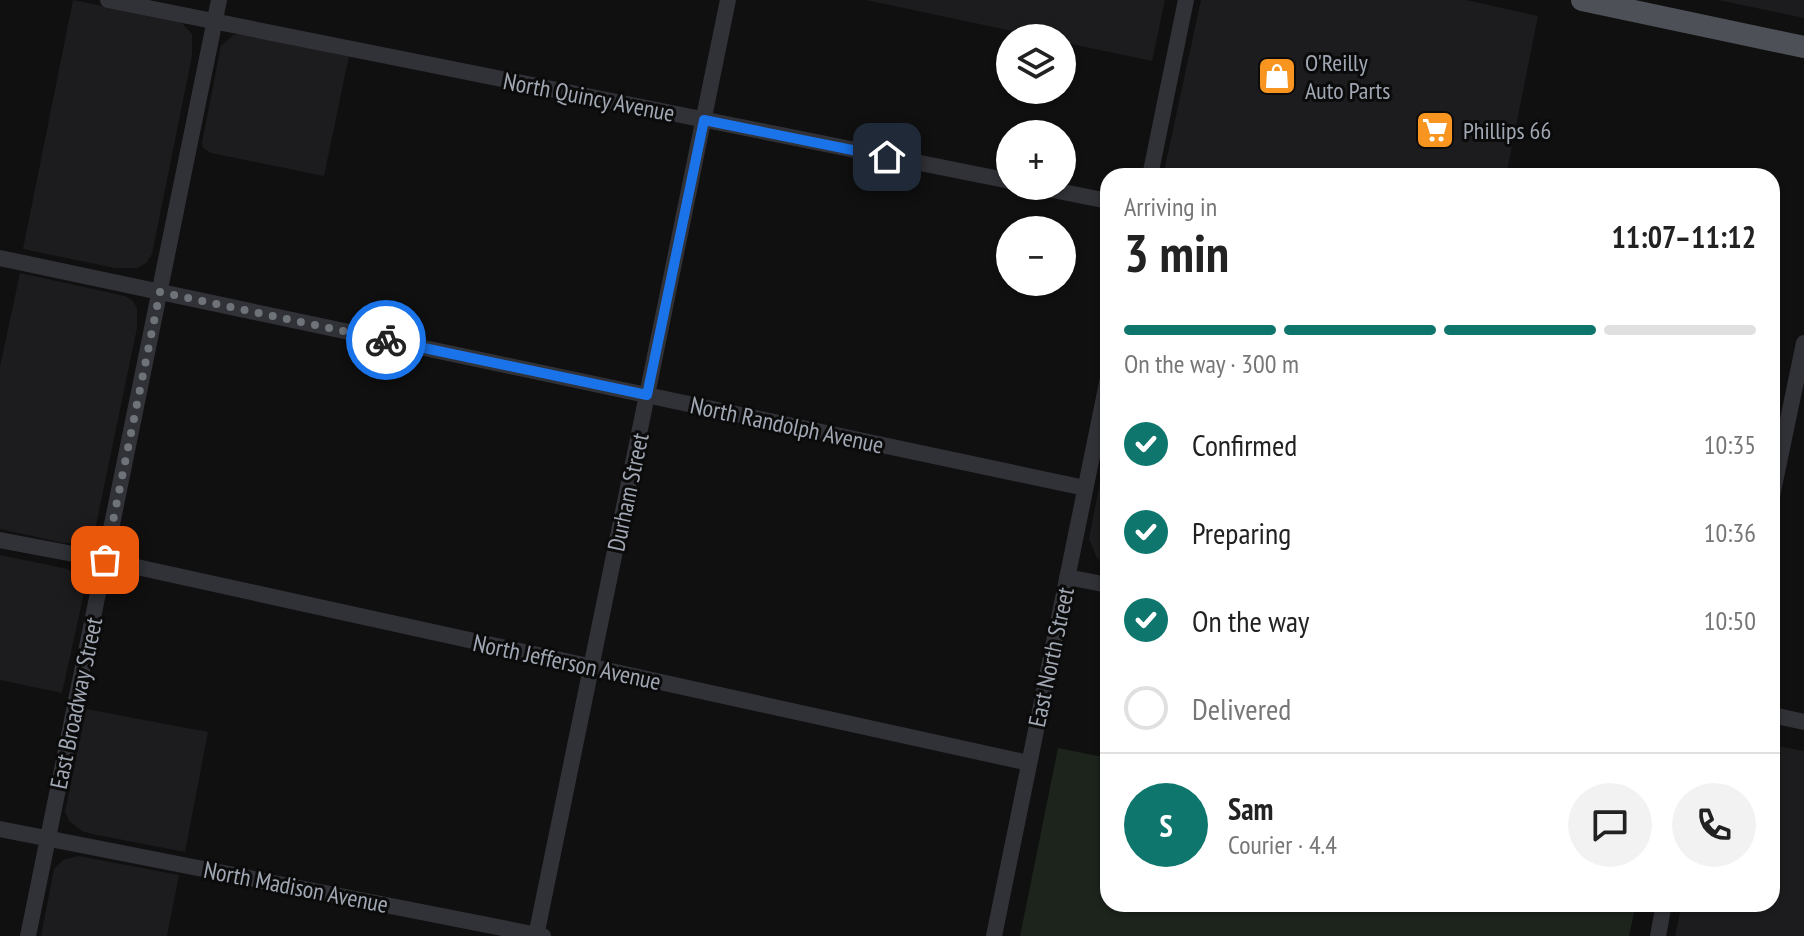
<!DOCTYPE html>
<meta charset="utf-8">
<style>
body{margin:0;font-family:"PT Sans Narrow",sans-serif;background:#f2f2f2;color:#222;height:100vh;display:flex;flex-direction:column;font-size:30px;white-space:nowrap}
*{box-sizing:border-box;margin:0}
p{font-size:26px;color:#767676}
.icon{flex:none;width:44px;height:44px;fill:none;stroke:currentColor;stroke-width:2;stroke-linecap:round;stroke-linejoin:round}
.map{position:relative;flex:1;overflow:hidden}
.sheet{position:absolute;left:1100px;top:168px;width:680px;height:744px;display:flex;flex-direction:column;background:#fff;border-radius:24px;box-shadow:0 2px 6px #0004}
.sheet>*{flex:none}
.tools{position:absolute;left:996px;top:24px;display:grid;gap:16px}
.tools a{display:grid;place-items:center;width:80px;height:80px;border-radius:50%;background:#fff;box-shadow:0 2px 6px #0004;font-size:40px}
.pin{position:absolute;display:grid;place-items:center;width:68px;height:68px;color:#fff;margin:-34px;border-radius:16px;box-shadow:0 4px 12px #0006}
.courier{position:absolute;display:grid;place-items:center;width:80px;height:80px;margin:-40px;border:6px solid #1a73e8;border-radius:50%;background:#fff;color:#222;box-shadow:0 2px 10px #0007}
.head em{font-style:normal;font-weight:700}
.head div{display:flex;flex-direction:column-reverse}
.head{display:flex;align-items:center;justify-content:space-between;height:136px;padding:0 24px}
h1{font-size:52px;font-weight:700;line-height:60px}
.bar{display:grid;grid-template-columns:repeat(4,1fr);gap:12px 8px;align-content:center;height:96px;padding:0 24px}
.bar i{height:10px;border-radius:6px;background:#e0e0e0}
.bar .current{background:#0f766e}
.bar p{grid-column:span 4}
.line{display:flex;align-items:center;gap:20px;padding:0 24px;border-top:2px solid #e0e0e0}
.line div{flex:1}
.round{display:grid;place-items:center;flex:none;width:84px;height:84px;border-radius:42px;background:#f2f2f2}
ol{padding:0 24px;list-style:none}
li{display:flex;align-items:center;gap:24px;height:88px}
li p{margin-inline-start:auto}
li .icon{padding:8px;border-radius:50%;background:#0f766e;color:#fff;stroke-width:4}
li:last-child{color:#767676}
li i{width:44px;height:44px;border:4px solid #e0e0e0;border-radius:50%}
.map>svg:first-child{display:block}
</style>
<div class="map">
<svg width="1804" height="936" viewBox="0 0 1804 936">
<rect width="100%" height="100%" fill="#101011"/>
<path fill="#1c1c1e" d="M73,0L181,22L192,34V56L152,254L147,262L138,268H115L23,249Z
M866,0H1165L1152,61L1062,42V38H1045Z
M1201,0H1466L1538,16L1506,176H1163Z
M1718,0H1804V18Z
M242,34L349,56L324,176L211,153L203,148L202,142L221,46L233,35Z
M20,273L125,296L133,301L137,308V328L95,530L85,541L64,543L0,529V367Z
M1108,441V565L1097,558L1089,539Z
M0,555L68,569L81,582L84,593L62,693L0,680Z
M86,709L208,732L185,852L92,834L82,831L69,821L65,812Z
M1772,745L1804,751V936H1675L1682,904H1772Z
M79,856L179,875L167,936H41L54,869L63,860Z"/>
<path fill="#1c241c" d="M1058,748L1108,758V904H1636L1629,936H1020Z"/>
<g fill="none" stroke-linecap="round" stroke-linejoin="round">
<path stroke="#313237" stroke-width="16" d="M108,0L1010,181
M1150,176L1186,0
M1033,186L1108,201
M0,258L1085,488
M1772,496L1804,343
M0,540L105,560L1029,763
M1067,577L1108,585
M1772,715L1804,722
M0,829L543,936
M28,936L219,0
M536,936L728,0
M994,936L1108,378
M1658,936L1664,904"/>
<path stroke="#4d5056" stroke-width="22" d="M1582,0L1804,47"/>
</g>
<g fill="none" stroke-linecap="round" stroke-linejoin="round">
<path stroke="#6e737a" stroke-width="8" stroke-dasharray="0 14.4" d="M105,560L160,292L386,340"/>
<path stroke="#1a73e8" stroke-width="10" d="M386,340L647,395L704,120L887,157"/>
</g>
<defs>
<symbol id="shop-square" viewBox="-11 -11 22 22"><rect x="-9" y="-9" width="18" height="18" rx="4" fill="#f89521" stroke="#0b0b0c"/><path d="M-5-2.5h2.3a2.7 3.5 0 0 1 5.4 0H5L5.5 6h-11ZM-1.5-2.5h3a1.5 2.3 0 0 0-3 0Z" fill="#fff"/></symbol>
<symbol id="supermarket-square" viewBox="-11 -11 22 22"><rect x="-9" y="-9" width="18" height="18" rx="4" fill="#f89521" stroke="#0b0b0c"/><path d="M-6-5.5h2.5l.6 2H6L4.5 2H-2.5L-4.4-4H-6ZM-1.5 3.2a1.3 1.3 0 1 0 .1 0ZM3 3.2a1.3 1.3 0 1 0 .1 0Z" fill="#fff"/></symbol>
</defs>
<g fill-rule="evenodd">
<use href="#shop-square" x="1255" y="54" width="44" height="44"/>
<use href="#supermarket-square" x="1413" y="108" width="44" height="44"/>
</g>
<g text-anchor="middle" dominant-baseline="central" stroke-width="6" stroke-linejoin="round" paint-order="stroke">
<g font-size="24" fill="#a1a8b3" stroke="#0b0b0c" text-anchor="start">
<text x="1305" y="62">O'Reilly<tspan x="1305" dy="28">Auto Parts</tspan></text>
<text x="1463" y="130">Phillips 66</text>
</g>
<g font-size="24" fill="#a1a8b3" stroke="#0b0b0c">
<text transform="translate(589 97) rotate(11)">North Quincy Avenue</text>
<text transform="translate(787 425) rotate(12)">North Randolph Avenue</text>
<text transform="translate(628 492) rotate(-78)">Durham Street</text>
<text transform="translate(1051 657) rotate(-78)">East North Street</text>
<text transform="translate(567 662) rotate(12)">North Jefferson Avenue</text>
<text transform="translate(76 703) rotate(-78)">East Broadway Street</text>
<text transform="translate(296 887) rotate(11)">North Madison Avenue</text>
</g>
</g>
</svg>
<div class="tools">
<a><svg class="icon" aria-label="layers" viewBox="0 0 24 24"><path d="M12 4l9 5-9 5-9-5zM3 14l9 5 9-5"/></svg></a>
<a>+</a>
<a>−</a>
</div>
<div class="pin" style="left:105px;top:560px;background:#ea580c"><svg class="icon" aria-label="bag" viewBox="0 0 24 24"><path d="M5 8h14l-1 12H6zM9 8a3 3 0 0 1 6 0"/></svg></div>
<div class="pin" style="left:887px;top:157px;background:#1f2937"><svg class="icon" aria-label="home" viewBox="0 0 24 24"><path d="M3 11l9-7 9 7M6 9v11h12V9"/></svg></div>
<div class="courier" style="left:386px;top:340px"><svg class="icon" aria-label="bike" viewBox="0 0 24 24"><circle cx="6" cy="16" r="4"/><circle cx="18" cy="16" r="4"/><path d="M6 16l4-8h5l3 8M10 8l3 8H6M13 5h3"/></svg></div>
<section class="sheet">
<div class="head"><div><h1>3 min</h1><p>Arriving in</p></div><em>11:07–11:12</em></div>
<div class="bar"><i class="current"></i><i class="current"></i><i class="current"></i><i></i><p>On the way · 300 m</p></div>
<ol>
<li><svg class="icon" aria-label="check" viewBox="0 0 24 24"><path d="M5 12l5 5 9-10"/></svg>Confirmed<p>10:35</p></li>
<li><svg class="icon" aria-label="check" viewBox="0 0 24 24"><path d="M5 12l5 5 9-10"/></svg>Preparing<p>10:36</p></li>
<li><svg class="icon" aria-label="check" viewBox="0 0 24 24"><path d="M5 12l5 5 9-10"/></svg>On the way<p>10:50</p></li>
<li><i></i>Delivered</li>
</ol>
<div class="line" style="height:144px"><b class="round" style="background:#0f766e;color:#fff">S</b><div><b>Sam</b><p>Courier · 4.4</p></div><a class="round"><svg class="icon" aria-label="chat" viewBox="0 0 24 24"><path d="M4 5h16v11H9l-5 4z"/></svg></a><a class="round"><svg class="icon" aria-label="phone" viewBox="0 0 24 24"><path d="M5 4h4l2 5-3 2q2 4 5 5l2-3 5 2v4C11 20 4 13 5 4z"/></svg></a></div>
</section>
</div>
